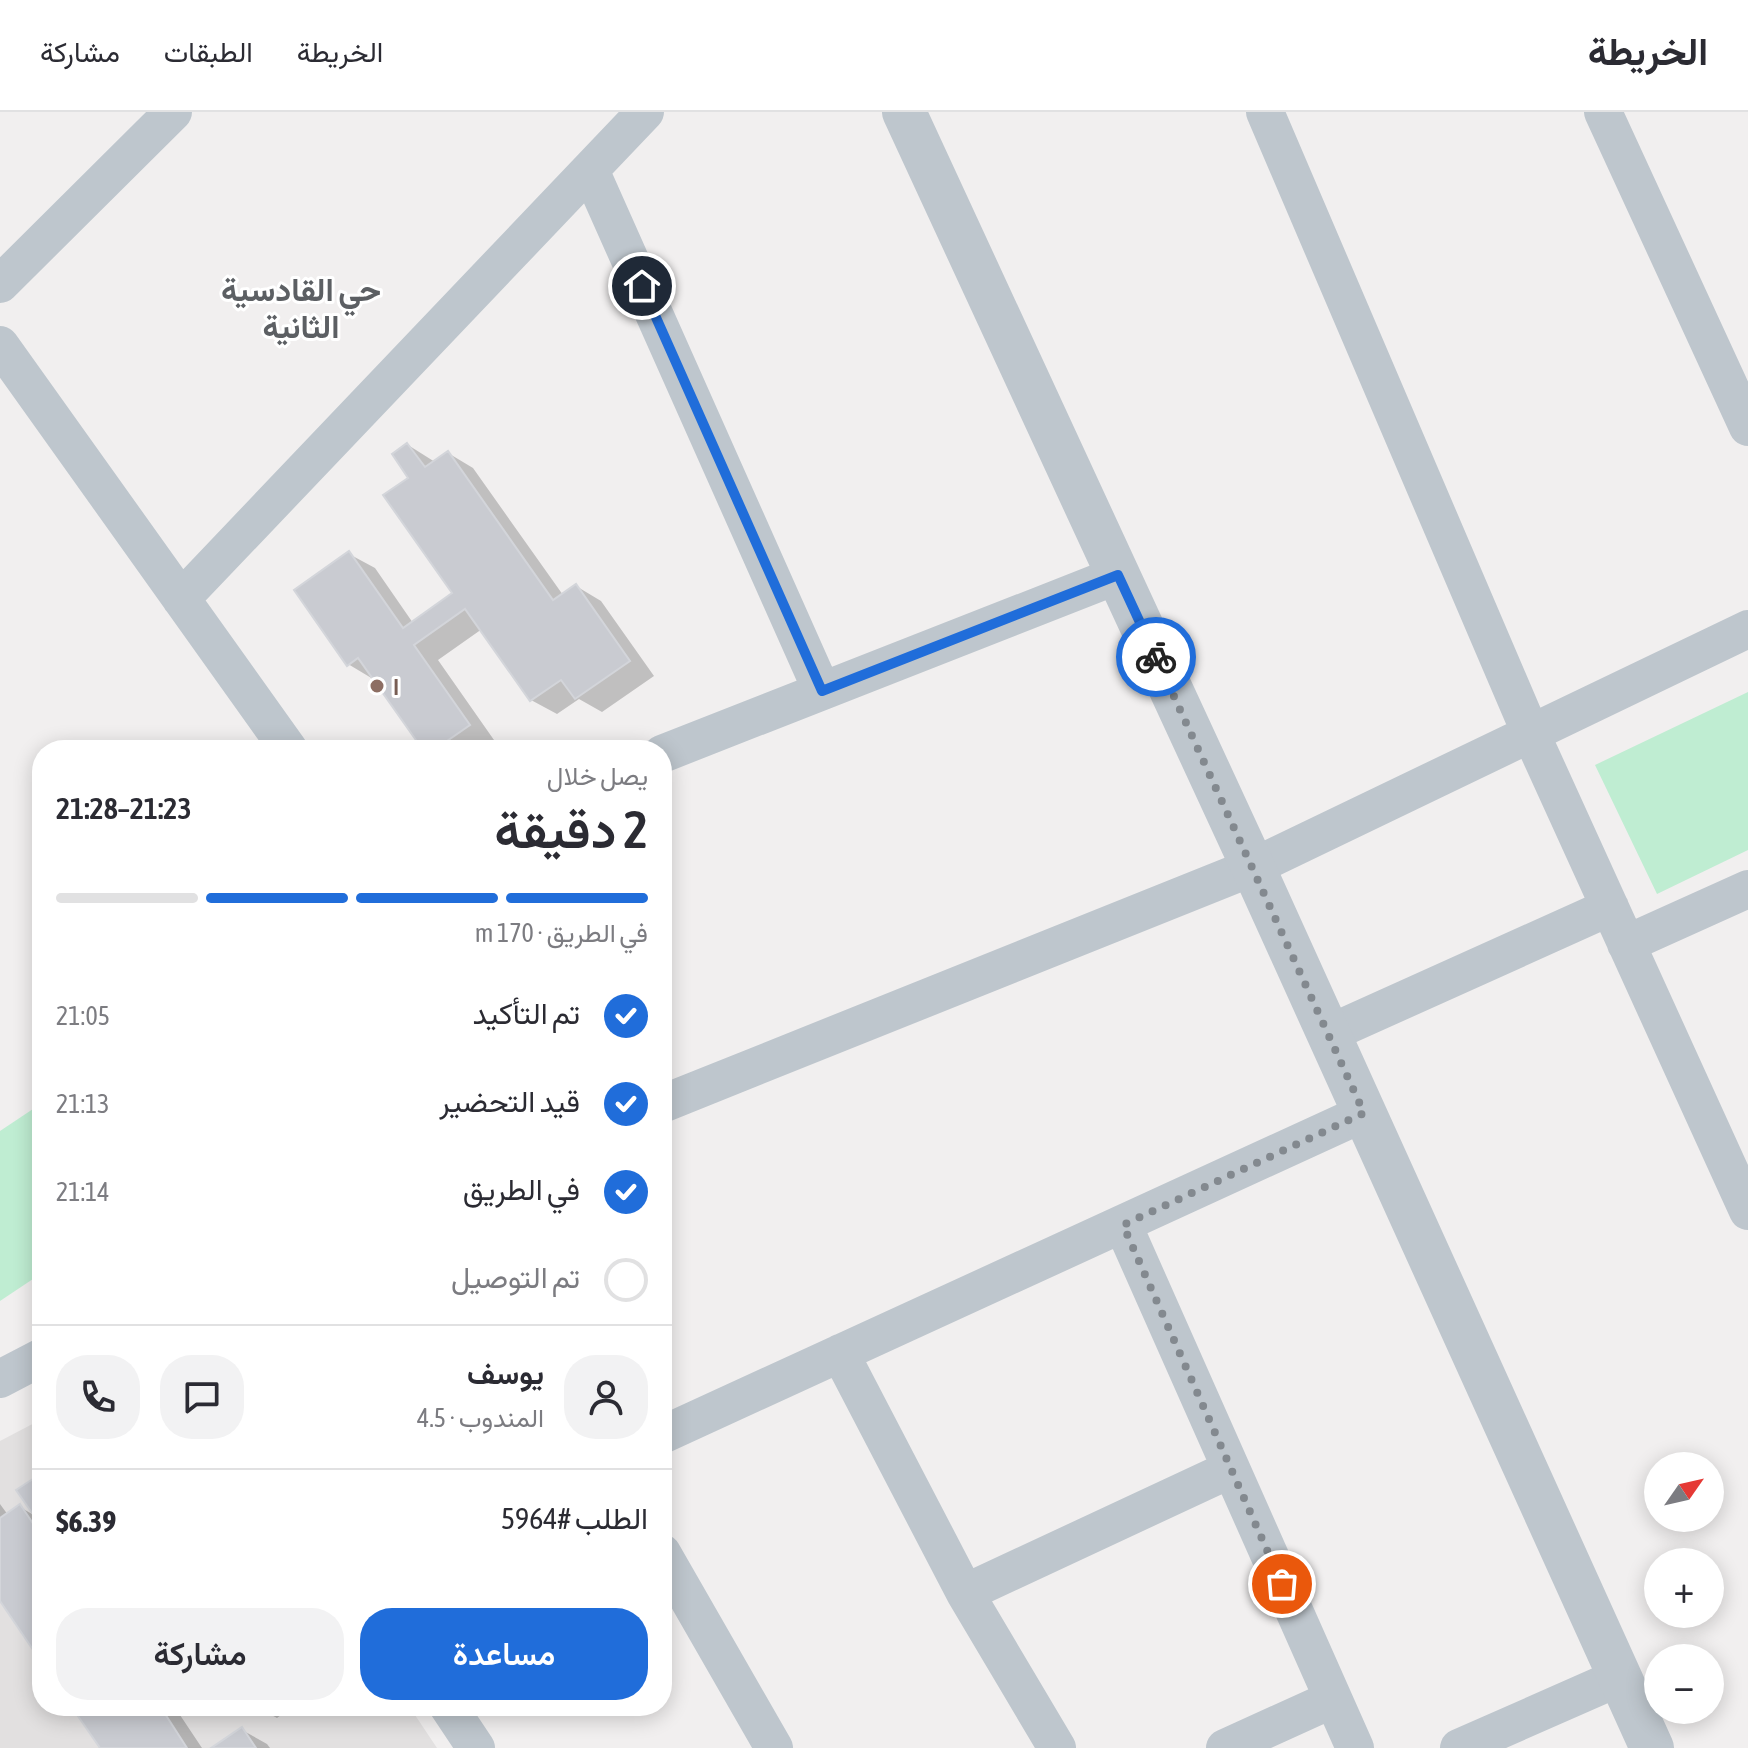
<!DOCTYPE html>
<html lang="ar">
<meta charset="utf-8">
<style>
body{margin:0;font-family:"Asap Condensed",Vazirmatn,sans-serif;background:#f2f2f3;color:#2b2b33;direction:rtl;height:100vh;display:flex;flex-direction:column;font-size:30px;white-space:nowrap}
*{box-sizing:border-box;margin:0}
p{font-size:26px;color:#7c7c81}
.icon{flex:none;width:44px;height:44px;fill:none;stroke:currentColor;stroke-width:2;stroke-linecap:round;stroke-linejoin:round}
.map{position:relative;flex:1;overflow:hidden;direction:ltr}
.panel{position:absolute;left:32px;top:628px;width:640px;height:976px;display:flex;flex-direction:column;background:#fff;border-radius:32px;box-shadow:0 4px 20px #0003;direction:rtl}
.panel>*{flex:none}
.needle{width:52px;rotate:56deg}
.buttons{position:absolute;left:1644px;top:1340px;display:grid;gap:16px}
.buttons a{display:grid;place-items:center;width:80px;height:80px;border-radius:50%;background:#fff;box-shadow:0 4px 20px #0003;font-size:40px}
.pin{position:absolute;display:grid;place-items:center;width:68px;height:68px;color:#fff;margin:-34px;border:4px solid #fff;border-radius:50%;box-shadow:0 2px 8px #0007}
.courier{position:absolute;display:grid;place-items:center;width:80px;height:80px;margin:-40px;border:6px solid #206dda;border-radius:50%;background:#fff;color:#222;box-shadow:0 2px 10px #0007}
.head em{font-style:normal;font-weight:600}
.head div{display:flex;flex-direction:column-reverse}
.head{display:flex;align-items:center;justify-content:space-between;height:136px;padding:0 24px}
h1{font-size:52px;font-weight:600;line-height:60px}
.bar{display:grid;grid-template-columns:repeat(4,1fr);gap:12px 8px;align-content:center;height:96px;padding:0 24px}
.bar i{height:10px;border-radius:6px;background:#e1e1e2}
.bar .current{background:#206dda}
.bar p{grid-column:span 4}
.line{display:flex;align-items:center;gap:20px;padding:0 24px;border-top:2px solid #e1e1e2}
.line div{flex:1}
.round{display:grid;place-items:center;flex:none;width:84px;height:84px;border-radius:32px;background:#f2f2f3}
ol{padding:0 24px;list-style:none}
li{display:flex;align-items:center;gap:24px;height:88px}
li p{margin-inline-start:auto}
li .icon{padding:8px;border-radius:50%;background:#206dda;color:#fff;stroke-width:4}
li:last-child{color:#7c7c81}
li i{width:44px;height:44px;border:4px solid #e1e1e2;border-radius:50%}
.action{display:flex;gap:16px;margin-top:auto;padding:16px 24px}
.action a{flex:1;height:92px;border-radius:32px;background:#206dda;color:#fff;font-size:32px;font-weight:600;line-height:92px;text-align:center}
.action a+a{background:#f2f2f3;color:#2b2b33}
header{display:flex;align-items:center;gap:48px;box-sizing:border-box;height:112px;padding:0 40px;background:#fff;border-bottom:2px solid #e1e1e2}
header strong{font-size:38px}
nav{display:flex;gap:44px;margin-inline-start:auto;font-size:28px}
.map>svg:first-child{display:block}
</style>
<header>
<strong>الخريطة</strong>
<nav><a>الخريطة</a><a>الطبقات</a><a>مشاركة</a></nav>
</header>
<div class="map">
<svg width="1748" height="1636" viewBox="0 0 1748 1636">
<rect width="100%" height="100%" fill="#f1efef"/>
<path fill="#e2e0e0" d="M42,1307V1594H409L437,1636H0V1329Z"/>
<path fill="#bfedd2" d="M1748,580V738L1657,782L1595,653Z
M42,991V1161L0,1189V1019Z"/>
<path fill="#0003" d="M408,333L435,350L448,341L473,356L563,483L576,474L601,489L654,564L602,600L579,587L557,602L531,588L482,517L438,548L494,628L480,638H425L373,567L348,552L349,442L375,456L413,511L454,482L411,366Z
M42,1363V1547L0,1485V1392L8,1403L20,1395L37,1405Z
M74,1594H174L202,1636H102Z
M255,1594H281L285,1600L277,1606Z
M242,1618L267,1632L270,1636H215Z"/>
<path fill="#c9cbd1" stroke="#d3d5da" stroke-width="2" d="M407,331L425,355L448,339L553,488L576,472L630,549L575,587L561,568L530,589L465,497L414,533L470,613L434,638H423L358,546L347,554L294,478L349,439L403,516L452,481L383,383L408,366L392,342Z
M42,1361V1404L37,1408L16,1378Z
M20,1392L42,1425V1551L0,1489V1406Z
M71,1594H160L187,1636H100Z
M242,1615L256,1636H211Z"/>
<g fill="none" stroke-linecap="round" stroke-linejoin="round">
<path stroke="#bec6cd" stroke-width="38" d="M1265,0L1531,622L1748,1099
M1603,0L1748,315
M590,58L822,579
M0,172L173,0
M0,233L289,638
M181,487L645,0
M662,642L1118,463
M1626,832L1748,777
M1328,922L1610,795
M662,992L1253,755L1748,517
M1123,1113L1355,1636
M840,1241L965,1481L1057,1636
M0,1267L42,1245
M662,1323L1364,1001
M662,1441L774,1636
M965,1481L1231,1357
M448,1594L476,1636
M1225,1636L1333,1587
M1459,1636L1620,1565"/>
<path stroke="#bec6cd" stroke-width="44" d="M904,0L1253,755L1652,1636"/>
</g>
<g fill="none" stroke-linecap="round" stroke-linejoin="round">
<path stroke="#83898f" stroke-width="8" stroke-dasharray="0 14.4" d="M1156,545L1364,1001L1123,1113L1282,1472"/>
<path stroke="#206dda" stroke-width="10" d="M642,174L822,579L1118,463L1156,545"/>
</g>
<circle fill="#8d6e63" stroke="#fff" stroke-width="3" cx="377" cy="574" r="8"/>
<g text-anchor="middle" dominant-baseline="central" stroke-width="6" stroke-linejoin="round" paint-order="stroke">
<g font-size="24" font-weight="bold" fill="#785e54" stroke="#fff" text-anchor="start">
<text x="393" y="574">ا</text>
</g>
<g font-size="32" font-weight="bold" fill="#5c5f63" stroke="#fff">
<text x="301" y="177">حي القادسية<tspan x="301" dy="37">الثانية</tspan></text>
</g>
</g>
</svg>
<div class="buttons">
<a><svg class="needle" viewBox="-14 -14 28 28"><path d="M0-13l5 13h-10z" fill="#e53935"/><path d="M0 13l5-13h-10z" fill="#7c7c81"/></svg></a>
<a>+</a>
<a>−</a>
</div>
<div class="pin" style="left:1282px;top:1472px;background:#ea580c"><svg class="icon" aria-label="bag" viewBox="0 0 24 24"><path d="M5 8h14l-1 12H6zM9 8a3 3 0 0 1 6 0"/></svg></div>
<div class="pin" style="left:642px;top:174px;background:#1f2937"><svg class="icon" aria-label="home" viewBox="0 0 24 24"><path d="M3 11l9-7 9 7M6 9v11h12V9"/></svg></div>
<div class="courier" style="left:1156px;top:545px"><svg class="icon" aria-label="bike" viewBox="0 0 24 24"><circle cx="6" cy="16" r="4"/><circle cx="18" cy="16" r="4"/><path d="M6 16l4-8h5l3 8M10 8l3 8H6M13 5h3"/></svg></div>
<section class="panel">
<div class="head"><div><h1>2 دقيقة</h1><p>يصل خلال</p></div><em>21:23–21:28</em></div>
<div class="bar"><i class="current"></i><i class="current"></i><i class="current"></i><i></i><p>في الطريق · 170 m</p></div>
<ol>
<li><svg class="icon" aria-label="check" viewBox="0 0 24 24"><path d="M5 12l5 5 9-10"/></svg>تم التأكيد<p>21:05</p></li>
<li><svg class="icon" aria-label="check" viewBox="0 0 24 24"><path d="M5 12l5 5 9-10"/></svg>قيد التحضير<p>21:13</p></li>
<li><svg class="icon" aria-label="check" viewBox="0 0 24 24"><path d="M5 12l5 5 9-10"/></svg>في الطريق<p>21:14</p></li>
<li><i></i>تم التوصيل</li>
</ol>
<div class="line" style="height:144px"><a class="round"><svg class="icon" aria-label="person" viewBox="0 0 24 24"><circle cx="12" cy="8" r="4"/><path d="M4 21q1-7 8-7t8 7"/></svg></a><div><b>يوسف</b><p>المندوب · 4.5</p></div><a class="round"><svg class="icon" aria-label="chat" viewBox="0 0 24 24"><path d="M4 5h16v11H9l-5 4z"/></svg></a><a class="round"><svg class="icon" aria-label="phone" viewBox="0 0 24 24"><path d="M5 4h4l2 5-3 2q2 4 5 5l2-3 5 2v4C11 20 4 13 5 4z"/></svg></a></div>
<div class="line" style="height:104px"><div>الطلب #5964</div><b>$6.39</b></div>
<div class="action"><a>مساعدة</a><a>مشاركة</a></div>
</section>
</div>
